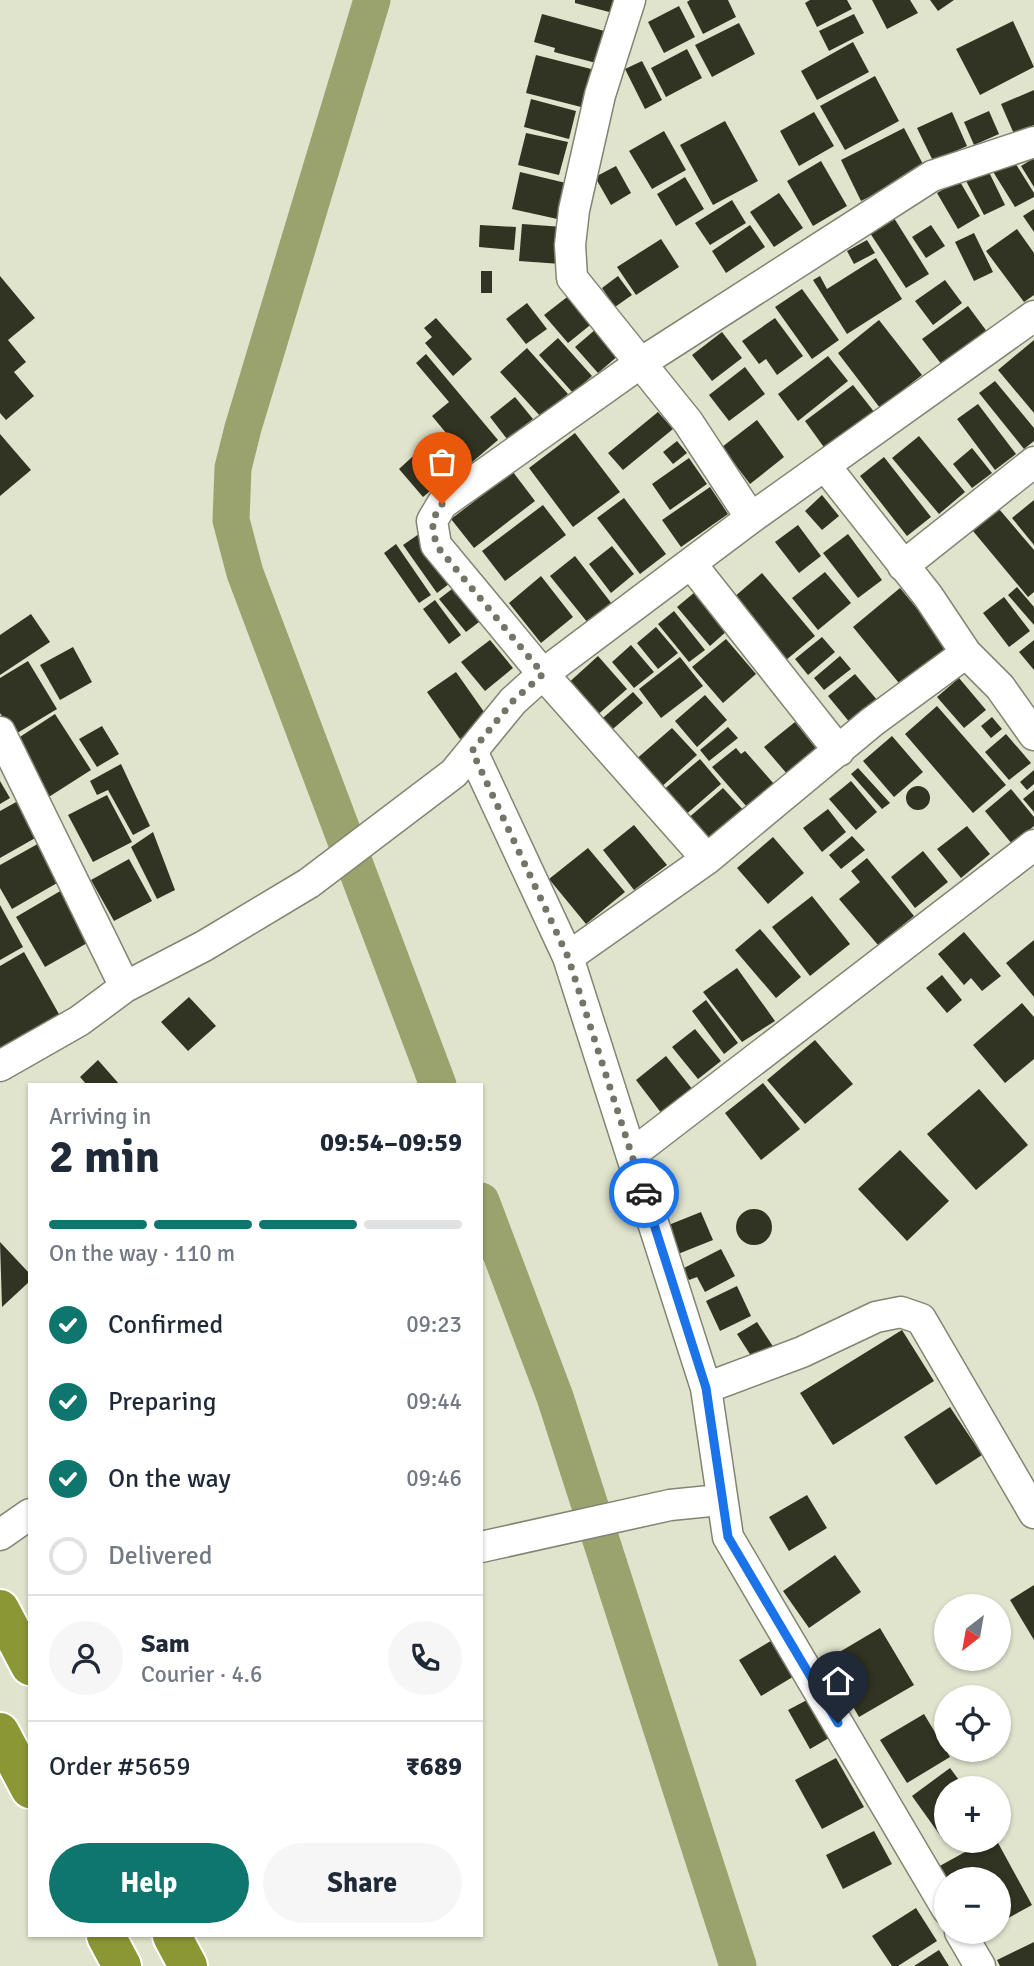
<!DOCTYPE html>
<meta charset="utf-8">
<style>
body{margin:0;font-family:Signika,sans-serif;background:#f6f6f7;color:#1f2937;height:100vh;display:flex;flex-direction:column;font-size:26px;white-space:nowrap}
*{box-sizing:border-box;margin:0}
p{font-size:23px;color:#747a83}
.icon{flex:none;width:38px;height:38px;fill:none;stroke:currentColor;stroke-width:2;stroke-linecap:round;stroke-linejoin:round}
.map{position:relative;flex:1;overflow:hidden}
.drawer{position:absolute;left:28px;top:1083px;width:455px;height:854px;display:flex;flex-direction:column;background:#fff;border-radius:0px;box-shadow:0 2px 5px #0004}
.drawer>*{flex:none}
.needle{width:46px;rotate:211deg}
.fabs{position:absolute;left:934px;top:1594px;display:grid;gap:14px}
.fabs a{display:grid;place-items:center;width:77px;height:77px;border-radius:50%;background:#fff;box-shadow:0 2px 5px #0004;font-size:35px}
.pin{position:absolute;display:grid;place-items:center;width:60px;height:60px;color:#fff;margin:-72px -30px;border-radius:50% 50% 50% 0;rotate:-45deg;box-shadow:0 0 7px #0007}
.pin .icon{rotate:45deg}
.courier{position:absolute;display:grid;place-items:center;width:70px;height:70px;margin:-35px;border:5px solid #1a73e8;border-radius:50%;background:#fff;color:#222;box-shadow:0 2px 9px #0007}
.headline em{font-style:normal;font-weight:800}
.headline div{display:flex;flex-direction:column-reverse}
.headline{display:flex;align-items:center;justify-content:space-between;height:119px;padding:0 21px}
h1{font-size:46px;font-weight:800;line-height:52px}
.bar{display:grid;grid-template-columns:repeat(4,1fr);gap:10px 7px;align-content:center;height:84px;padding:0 21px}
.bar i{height:9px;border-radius:5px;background:#e0e1e3}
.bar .selected{background:#0f766e}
.bar p{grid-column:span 4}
.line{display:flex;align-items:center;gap:18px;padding:0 21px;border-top:2px solid #e0e1e3}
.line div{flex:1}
.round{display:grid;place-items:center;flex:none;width:74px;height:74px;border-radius:37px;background:#f6f6f7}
ol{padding:0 21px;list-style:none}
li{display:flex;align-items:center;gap:21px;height:77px}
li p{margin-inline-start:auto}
li .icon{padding:7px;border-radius:50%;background:#0f766e;color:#fff;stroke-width:4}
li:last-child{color:#747a83}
li i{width:38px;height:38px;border:4px solid #e0e1e3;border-radius:50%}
.primary-button{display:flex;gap:14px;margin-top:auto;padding:14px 21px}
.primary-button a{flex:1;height:80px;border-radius:42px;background:#0f766e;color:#fff;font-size:28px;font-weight:800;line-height:80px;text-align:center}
.primary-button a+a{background:#f6f6f7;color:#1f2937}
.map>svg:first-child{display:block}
</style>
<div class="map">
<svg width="1034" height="1966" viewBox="0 0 1034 1966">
<rect width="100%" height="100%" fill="#e0e4cd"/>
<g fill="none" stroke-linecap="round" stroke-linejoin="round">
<path stroke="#9aa26e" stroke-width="37" d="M372,0L243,428L233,468L231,520L245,573L438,1085
M481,1201L555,1397L738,1966"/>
</g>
<path fill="#313422" d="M575,0H616L613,13L575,3Z
M690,0H728L736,17L703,34L687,2Z
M810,0H847L852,9L817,27L805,3Z
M872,0H910L918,13L887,29Z
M930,0H954L938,11Z
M679,6L695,37L664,53L648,22Z
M542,14L608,32L600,64L554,52L555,48L534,42Z
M854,14L864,33L829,51L819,31Z
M1013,21L1034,67L980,95L956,49Z
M739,23L755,54L712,77L695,45Z
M853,42L869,72L817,100L801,71Z
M687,49L702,78L666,97L651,68Z
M536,55L603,72L593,110L526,93Z
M642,61L662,100L645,109L625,69Z
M875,76L899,121L845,150L820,106Z
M1034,90V125L1014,134L1001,104Z
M531,99L576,111L569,139L524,127Z
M989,111L999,134L974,145L964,122Z
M814,112L834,146L799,166L780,131Z
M952,112L967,146L933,161L917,128Z
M725,121L758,181L713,205L680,145Z
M904,128L925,168L861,201L841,160Z
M664,131L686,170L652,189L629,151Z
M526,133L568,142L559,175L518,165Z
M1012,158L1034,193V197L1015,207L992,170Z
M1034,158V187L1021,166Z
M821,161L847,206L813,226L787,181Z
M616,166L631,193L611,205L595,177Z
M986,166L1005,205L984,215L964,177Z
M520,172L570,184L562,220L512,209Z
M685,177L704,209L676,226L657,194Z
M959,180L980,216L958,229L937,193Z
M779,193L803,228L774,247L750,212Z
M732,200L746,223L710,245L695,223Z
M1034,209V232L1023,216Z
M894,218L929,274L906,288L870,233Z
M522,224L563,227L561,264L519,261Z
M480,225L516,227L514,250L479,247Z
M750,225L765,247L726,273L712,251Z
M931,225L945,246L926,258L912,237Z
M1017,229L1034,253V295L1024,302L986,251Z
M974,233L993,272L974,281L955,242Z
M661,239L679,267L636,295L617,267Z
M867,240L875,253L854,264L847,251Z
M876,258L902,299L847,334L813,280L820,276L827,289Z
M481,271H492V293H481Z
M0,276L35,318L8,340L26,362L14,372L34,396L6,420L0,413Z
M618,276L632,295L615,307L602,288Z
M945,280L962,303L933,325L915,301Z
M802,289L839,340L812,359L775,307Z
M571,294L594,322L568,343L544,315Z
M527,303L547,329L526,344L506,319Z
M968,306L988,333L942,365L922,339Z
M436,318L472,359L453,376L425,343L432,337L424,328Z
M775,318L803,356L777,375L766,359L759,364L742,341Z
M879,320L922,375L880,408L838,353Z
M596,329L619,355L598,373L575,347Z
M722,332L742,358L712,381L692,355Z
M558,338L592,376L573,393L539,355Z
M1034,340V413L998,370Z
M527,348L568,394L541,417L500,372Z
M426,354L498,440L471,463L432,416L449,402L416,363Z
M828,356L848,381L798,421L778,394Z
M745,367L765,394L729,421L709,395Z
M995,381L1034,428V441L1024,449L979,393Z
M853,385L875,413L826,450L805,421Z
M515,397L533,419L507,439L490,417Z
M978,404L1016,454L995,470L957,419Z
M658,412L673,429L623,470L608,453Z
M757,420L784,457L750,484L722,447Z
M575,433L620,492L573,527L529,468Z
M0,434L31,470L0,496Z
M919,436L965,492L939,514L892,458Z
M677,441L687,453L673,464L663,452Z
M423,447L448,476L423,497L399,469Z
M972,448L992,473L972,488L953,464Z
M884,457L931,517L907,536L860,476Z
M689,458L707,484L670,510L652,484Z
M513,472L535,501L474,548L451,519Z
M710,487L728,514L681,547L662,520Z
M822,495L839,516L822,530L805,511Z
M624,498L666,554L640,574L597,518Z
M1034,500V545L1012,518Z
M543,505L566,535L505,581L482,551Z
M999,509L1034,550V592L1028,597L973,531Z
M798,525L821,556L799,573L775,542Z
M419,534L453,581L437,593L403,545Z
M848,534L882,580L858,598L823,553Z
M396,544L431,595L419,603L384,553Z
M612,546L634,574L611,593L589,564Z
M575,556L612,604L588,623L550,576Z
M825,572L851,603L818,630L792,598Z
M762,573L815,636L786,660L733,598Z
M541,576L573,617L541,643L509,603Z
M1017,587L1034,607V625L1008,595Z
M900,588L950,649L903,688L853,627Z
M452,589L456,595L461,591L483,619L466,632L439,599Z
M695,592L728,630L710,646L677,607Z
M1004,597L1030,631L1009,647L983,613Z
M435,600L461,635L449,644L423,609Z
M674,611L705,650L689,662L658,624Z
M31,614L50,642L0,675V635Z
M656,627L678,653L658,669L637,643Z
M822,637L835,652L808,675L795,659Z
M726,639L756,674L723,703L692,667Z
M490,640L513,668L485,691L461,662Z
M1034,640V670L1019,652Z
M631,645L654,672L634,688L612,662Z
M73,647L92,682L60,700L40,665Z
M598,656L627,689L594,718L565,686Z
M840,656L851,669L824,690L814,678Z
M680,657L703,686L661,718L639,689Z
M28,661L57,709L14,735L0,713V678Z
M456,672L489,719L460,739L427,692Z
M855,674L878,701L851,724L828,696Z
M959,678L986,710L964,728L937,697Z
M633,692L643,703L607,734L597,723Z
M705,695L727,720L697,747L675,721Z
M937,706L1006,785L973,813L905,734Z
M55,714L91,770L44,800L9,744Z
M992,717L1002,729L991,738L981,726Z
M795,722L818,751L788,775L764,747Z
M102,726L119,754L97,767L79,739Z
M728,727L738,738L709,761L700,750Z
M672,728L697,755L659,789L634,761Z
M1006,734L1031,763L1009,780L985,752Z
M892,736L923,772L894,797L863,761Z
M736,748L741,754L745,751L774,784L747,807L712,767Z
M700,759L721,784L683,817L661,792Z
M121,764L150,826L133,835L108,790L97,795L90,781Z
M858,768L890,803L882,809L851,774Z
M1034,770V784L1027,790L1020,782Z
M0,781L10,798L0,804Z
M851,781L877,812L856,830L829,799Z
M906 798a12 12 0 1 1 24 0a12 12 0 1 1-24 0Z
M723,788L746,813L708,845L686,820Z
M1011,789L1034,817V826L1012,844L985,811Z
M1034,790V812L1023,799Z
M107,795L132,842L93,862L68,815Z
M18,801L37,837L0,858V811Z
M828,809L846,832L822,852L803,828Z
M634,825L667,865L634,890L603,850Z
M967,826L990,854L961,878L937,849Z
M153,832L175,890L157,899L131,847Z
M852,836L865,850L841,869L829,855Z
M773,837L804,873L768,904L737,868Z
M43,841L64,879L12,909L0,888V865Z
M588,848L625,892L586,924L549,879Z
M923,851L948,882L915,908L891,877Z
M867,858L914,916L878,945L839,899L860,882L851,871Z
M129,859L152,901L114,921L91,880Z
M62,890L96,938L45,967L16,917Z
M812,896L850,944L810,976L772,927Z
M0,905L23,947L0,960Z
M760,929L801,977L776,998L735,950Z
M964,932L1001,976L982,991L971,978L964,985L938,954Z
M1034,940V997L1006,963Z
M24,952L64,1023L0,1059V966Z
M737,968L775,1021L742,1042L703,992Z
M942,975L962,1000L947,1013L926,988Z
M189,997L216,1026L188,1051L161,1022Z
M706,1000L738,1043L724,1054L692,1011Z
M1022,1003L1034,1017V1059L1005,1083L973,1045Z
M695,1029L721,1061L698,1079L672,1047Z
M815,1040L853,1084L805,1124L767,1080Z
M666,1056L693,1090L662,1114L636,1080Z
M98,1060L120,1085H87L80,1077Z
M763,1083L800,1129L761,1160L725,1113Z
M979,1089L1028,1145L976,1190L927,1134Z
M900,1150L949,1201L907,1241L858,1189Z
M736 1227a18 18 0 1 1 36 0a18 18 0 1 1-36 0Z
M701,1212L713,1240L678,1254L666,1226Z
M0,1242L30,1274V1281L2,1307Z
M721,1249L735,1276L705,1292L697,1277L689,1280L682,1269Z
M737,1286L751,1316L720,1331L706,1301Z
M757,1322L774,1348L753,1359L737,1334Z
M902,1330L934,1381L833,1445L800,1393Z
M950,1407L982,1455L936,1485L904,1437Z
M807,1495L827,1528L789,1551L769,1517Z
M835,1555L861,1592L809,1628L783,1591Z
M1034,1585V1640L1010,1600Z
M880,1628L914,1685L859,1717L826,1660Z
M774,1639L796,1675L761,1696L739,1660Z
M807,1700L829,1738L810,1749L788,1710Z
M924,1714L950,1757L907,1783L880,1740Z
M836,1758L864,1807L822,1829L795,1780Z
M950,1768L965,1788H947V1835L942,1838L912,1796Z
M874,1831L892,1864L843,1889L826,1855Z
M985,1841H997L1032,1905L999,1923V1880H947L936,1868Z
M916,1908L937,1941L898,1966H892L872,1936Z
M1034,1942V1966H1000L997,1960Z
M939,1950L949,1966H914Z"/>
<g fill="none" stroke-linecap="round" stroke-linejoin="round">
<defs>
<path id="street" d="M630,0L600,95L574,210L570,245L572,278L688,422L751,518
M826,467L928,596L966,653L1000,687L1034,735
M692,565L839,751
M903,566L1034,462
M0,732L125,987
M472,751L568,957L706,1388L728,1537L947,1909
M707,859L543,674L436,545L432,521L442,504L639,364L932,176L1034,142
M568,957L707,859L872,722L966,653
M0,1066L79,1021L125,987L204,946L309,883L454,773L513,701L543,674L751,518L1034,316
M632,1154L1034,845
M706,1388L802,1352L876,1317L901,1312L921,1319L1034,1513
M0,1535L30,1514
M481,1547L670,1505L720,1500
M960,1932L980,1966"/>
<path id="highway" d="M0,1609L30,1666
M0,1732L30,1789
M106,1936L122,1966
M172,1936L188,1966"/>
</defs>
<use href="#street" stroke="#828571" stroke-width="33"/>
<use href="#highway" stroke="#fff" stroke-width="42"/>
<use href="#street" stroke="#fff" stroke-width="30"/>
<use href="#highway" stroke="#8b9734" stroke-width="38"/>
</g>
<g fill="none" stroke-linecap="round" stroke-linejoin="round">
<path stroke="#737567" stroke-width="7" stroke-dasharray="0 12.6" d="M442,504L432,521L436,545L543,674L513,701L472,751L568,957L644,1193"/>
<path stroke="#1a73e8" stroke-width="9" d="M644,1193L706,1388L728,1537L838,1723"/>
</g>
</svg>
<div class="fabs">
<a><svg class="needle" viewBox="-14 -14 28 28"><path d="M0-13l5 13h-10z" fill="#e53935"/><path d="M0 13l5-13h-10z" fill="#747a83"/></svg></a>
<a><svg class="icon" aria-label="locate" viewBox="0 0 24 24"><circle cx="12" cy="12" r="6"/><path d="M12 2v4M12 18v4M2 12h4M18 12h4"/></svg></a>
<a>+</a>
<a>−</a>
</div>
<div class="pin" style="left:442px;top:504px;background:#ea580c"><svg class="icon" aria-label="bag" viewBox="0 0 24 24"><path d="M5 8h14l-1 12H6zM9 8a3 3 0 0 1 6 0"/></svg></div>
<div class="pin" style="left:838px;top:1723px;background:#1f2937"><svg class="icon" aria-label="home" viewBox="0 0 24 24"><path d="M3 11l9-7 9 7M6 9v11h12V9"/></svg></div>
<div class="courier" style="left:644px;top:1193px"><svg class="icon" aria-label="car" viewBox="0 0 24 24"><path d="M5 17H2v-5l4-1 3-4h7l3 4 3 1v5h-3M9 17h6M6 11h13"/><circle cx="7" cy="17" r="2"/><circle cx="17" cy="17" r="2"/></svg></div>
<section class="drawer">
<div class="headline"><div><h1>2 min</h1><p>Arriving in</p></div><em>09:54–09:59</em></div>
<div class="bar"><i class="selected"></i><i class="selected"></i><i class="selected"></i><i></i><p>On the way · 110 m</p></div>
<ol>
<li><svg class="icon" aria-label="check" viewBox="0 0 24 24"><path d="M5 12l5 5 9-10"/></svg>Confirmed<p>09:23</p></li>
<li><svg class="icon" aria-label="check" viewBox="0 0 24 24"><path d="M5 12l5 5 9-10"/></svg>Preparing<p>09:44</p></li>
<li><svg class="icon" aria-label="check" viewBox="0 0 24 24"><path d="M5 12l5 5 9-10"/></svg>On the way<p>09:46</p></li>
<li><i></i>Delivered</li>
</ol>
<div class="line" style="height:126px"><a class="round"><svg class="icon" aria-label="person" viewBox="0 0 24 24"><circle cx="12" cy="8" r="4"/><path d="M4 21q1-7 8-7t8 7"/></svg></a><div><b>Sam</b><p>Courier · 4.6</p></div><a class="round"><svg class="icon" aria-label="phone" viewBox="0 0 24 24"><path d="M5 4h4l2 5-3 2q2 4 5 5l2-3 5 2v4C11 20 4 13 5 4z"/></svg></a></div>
<div class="line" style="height:91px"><div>Order #5659</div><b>₹689</b></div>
<div class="primary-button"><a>Help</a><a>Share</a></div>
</section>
</div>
